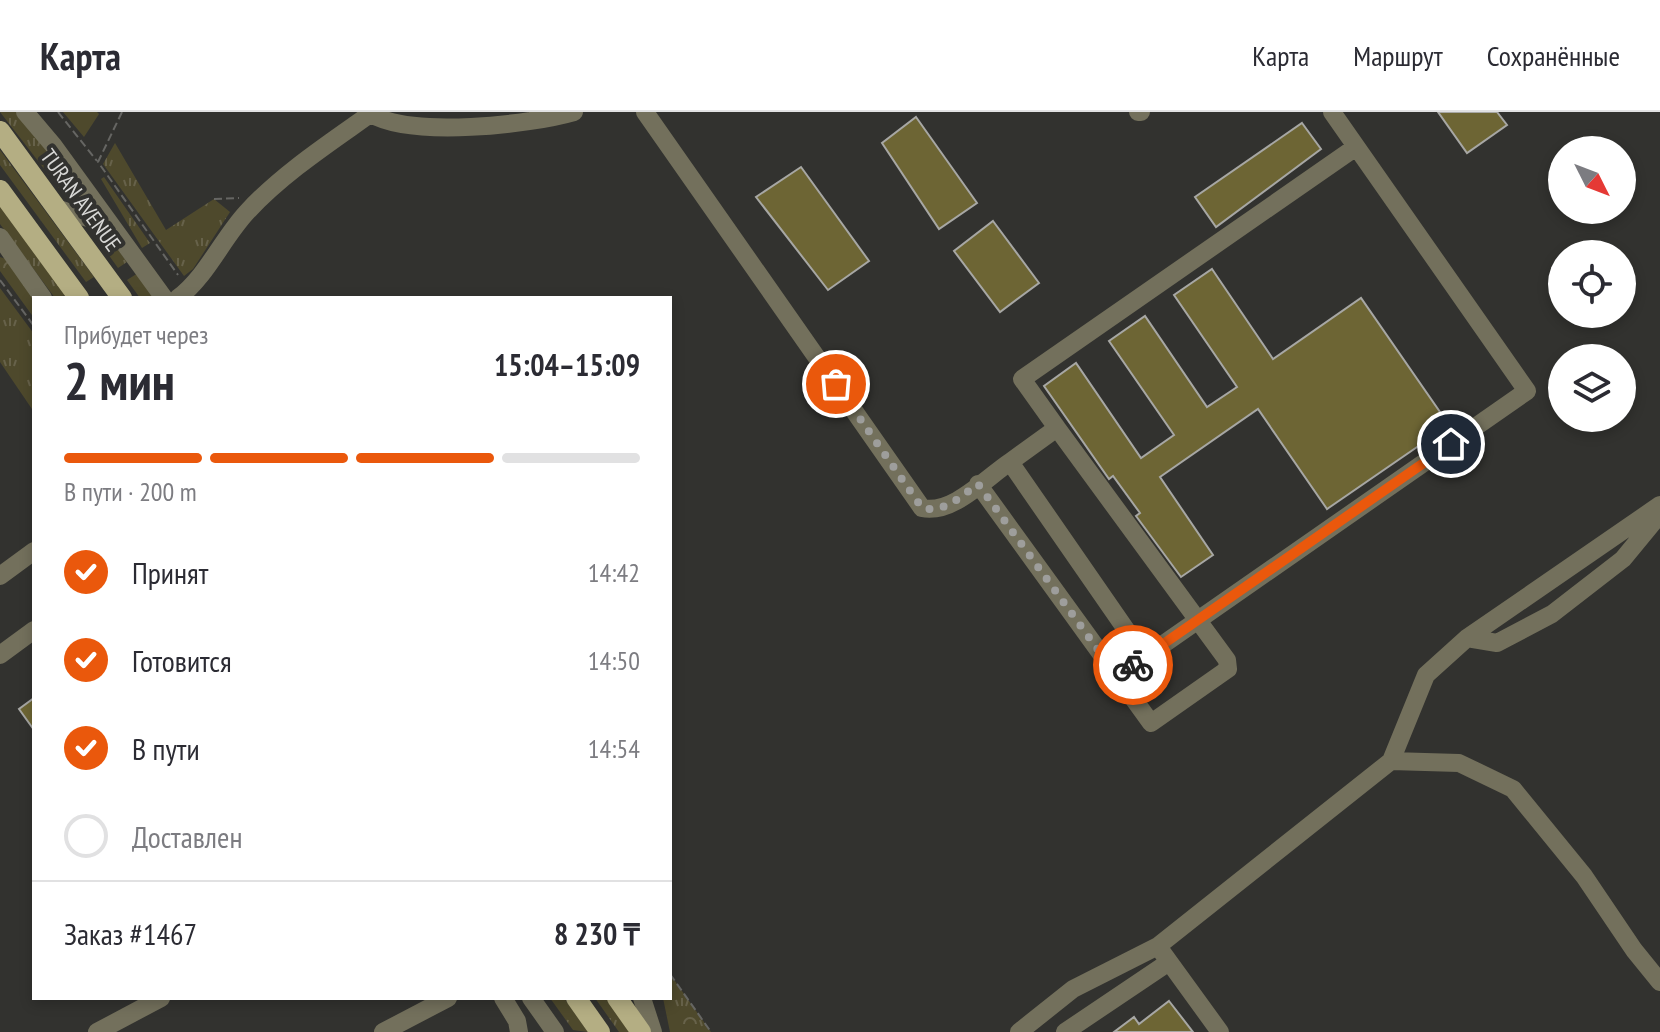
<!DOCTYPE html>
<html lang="ru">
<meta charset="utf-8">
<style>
body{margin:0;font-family:"PT Sans Narrow",sans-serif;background:#f7f7f7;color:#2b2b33;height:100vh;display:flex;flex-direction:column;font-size:30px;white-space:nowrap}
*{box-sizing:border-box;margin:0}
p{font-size:26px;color:#7c7c81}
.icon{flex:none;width:44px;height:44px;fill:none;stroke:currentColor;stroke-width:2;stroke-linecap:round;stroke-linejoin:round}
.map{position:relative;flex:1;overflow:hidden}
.drawer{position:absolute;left:32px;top:184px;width:640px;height:704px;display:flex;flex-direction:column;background:#fff;border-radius:0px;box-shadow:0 4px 12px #0003}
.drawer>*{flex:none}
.needle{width:52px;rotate:132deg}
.controls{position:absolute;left:1548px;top:24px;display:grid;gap:16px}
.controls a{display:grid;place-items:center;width:88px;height:88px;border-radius:50%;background:#fff;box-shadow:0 4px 12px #0003;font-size:40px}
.pin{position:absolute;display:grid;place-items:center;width:68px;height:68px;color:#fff;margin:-34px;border:4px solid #fff;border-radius:50%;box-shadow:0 2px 8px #0007}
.courier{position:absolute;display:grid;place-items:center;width:80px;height:80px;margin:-40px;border:6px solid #ea580c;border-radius:50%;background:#fff;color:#222;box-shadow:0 2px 10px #0007}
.summary em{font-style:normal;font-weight:600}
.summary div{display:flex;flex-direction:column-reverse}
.summary{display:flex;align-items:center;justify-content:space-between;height:136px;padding:0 32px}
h1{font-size:52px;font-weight:600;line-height:60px}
.bar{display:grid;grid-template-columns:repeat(4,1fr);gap:12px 8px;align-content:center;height:96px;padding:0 32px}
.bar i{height:10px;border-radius:6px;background:#e1e1e2}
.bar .on{background:#ea580c}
.bar p{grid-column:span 4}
.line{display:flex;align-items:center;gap:20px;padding:0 32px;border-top:2px solid #e1e1e2}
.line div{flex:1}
ol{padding:0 32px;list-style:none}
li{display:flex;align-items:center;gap:24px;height:88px}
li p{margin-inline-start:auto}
li .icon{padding:8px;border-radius:50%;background:#ea580c;color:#fff;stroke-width:4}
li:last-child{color:#7c7c81}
li i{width:44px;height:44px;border:4px solid #e1e1e2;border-radius:50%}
header{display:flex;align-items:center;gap:48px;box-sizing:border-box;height:112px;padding:0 40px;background:#fff;border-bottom:2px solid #e1e1e2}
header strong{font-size:38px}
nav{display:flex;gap:44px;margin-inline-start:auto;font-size:28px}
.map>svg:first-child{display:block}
</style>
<header>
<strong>Карта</strong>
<nav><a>Карта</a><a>Маршрут</a><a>Сохранённые</a></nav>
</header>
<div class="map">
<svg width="1660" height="920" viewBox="0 0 1660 920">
<defs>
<pattern id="grass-tufts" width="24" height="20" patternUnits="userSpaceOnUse" patternTransform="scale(2)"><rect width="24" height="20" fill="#4e492c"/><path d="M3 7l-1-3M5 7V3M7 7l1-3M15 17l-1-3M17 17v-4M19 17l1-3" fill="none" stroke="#67624a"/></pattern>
<pattern id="forest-crowns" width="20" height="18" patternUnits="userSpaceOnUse" patternTransform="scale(2)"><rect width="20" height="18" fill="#4e492c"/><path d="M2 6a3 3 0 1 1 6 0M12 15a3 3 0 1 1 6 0" fill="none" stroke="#67624a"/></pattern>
</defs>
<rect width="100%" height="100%" fill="#32322f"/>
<path fill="url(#grass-tufts)" d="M0,0H18L92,94L66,85Z
M63,0H97L99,2L84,25Z
M115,31L166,118L214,87L230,100L193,157L184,164L103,52Z
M0,38L94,165L86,170L0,53Z
M104,65L150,131L142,136L101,67Z
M0,94L66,183L55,186L0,112Z
M85,110L101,113L127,150L118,156Z
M138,161L155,186H140L127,168Z
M0,176L34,222V300L0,250Z
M670,862L711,920H670L663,886H670Z
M550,886H564L588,920L573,918Z
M595,886H606L630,920H619Z"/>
<path fill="url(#forest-crowns)" d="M0,145L6,147L34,186V206L0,159Z
M676,899L694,905L704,920H675Z"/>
<path fill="#6d6534" stroke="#a7a7a4" stroke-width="2" d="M1438,0H1497L1507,13L1467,41Z
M916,5L977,91L939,117L882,31Z
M1302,11L1321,37L1216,115L1195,85Z
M801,55L869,149L828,178L756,85Z
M993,109L1039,171L1000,200L954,139Z
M1212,157L1273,247L1361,186L1449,313L1327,397L1258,297L1160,365L1213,443L1181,465L1136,404L1140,401L1113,364L1109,367L1044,274L1076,251L1141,346L1174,323L1109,229L1145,204L1207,295L1237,275L1174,183Z
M34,586V618L19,597Z
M1169,889L1193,920H1114L1134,905L1139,912Z"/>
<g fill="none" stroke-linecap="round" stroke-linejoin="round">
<path stroke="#666663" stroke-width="2" stroke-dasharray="8 4" stroke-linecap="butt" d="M58,0L97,49
M122,0L98,50L178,163
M214,87L239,86
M0,168L34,214
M670,862L711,920"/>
<path stroke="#73705c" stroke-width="18" d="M25,0L53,33L164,186
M645,0L922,396C952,403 986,366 1010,350L1145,545L1527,279L1332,0
M1138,0H1141
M371,2C412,26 529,13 574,0
M59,97L110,113
M0,125L43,186
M178,186C207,164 222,127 247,100C283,61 331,30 373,0
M1057,316L1227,548L1228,557L1151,611L1117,564
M1010,350L1057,316L1022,267L1356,35
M978,372L1117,564L1145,545
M0,464L34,439
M1467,526L1497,531L1552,502L1623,447L1660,402
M0,543L34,518
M1391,649L1459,651L1513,677L1584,764L1634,838L1660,870
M1162,840L1220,920
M503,886L517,909L519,920
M531,886L555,920
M642,886L653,920
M97,920L161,886
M383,920L448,886
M1019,920L1073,877L1158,834L1391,649L1426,563L1467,526L1660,393
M1065,920L1169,850"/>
<path stroke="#b4ae83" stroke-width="20" d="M0,19L122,186
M0,78L79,186
M576,886L600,920
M617,886L641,920"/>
</g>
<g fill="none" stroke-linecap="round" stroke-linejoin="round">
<path stroke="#9e9e9c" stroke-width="8" stroke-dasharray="0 14.4" d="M836,272L922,396C945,401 960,385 978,372L1117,564L1133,553"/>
<path stroke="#ea580c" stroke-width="10" d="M1133,553L1451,332"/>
</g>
<g text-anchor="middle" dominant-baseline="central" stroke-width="8" stroke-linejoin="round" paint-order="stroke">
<g font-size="22" fill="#d8d8d6" stroke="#32322f">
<text transform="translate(81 88) rotate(54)">TURAN AVENUE</text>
</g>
</g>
</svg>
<div class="controls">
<a><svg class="needle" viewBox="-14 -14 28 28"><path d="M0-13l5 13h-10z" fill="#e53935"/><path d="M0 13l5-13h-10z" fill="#7c7c81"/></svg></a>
<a><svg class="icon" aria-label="locate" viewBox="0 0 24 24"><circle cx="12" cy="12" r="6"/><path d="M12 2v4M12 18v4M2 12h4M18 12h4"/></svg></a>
<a><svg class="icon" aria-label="layers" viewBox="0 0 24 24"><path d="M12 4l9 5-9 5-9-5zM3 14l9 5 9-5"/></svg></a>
</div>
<div class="pin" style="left:836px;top:272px;background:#ea580c"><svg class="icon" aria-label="bag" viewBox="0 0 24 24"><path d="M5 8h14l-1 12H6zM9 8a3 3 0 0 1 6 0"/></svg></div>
<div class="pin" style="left:1451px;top:332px;background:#1f2937"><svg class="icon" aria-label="home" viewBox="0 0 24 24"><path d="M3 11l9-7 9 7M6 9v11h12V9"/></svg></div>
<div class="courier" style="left:1133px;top:553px"><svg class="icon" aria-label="bike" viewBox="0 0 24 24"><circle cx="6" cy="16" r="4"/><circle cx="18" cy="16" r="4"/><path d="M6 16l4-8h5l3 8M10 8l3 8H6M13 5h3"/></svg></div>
<section class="drawer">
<div class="summary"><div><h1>2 мин</h1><p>Прибудет через</p></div><em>15:04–15:09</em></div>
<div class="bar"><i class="on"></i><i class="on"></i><i class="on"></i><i></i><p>В пути · 200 m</p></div>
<ol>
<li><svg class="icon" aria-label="check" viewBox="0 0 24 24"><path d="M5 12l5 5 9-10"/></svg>Принят<p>14:42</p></li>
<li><svg class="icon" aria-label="check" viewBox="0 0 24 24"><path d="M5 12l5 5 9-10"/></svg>Готовится<p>14:50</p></li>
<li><svg class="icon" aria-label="check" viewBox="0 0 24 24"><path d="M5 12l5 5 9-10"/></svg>В пути<p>14:54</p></li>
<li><i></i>Доставлен</li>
</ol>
<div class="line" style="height:104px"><div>Заказ #1467</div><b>8 230 ₸</b></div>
</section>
</div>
